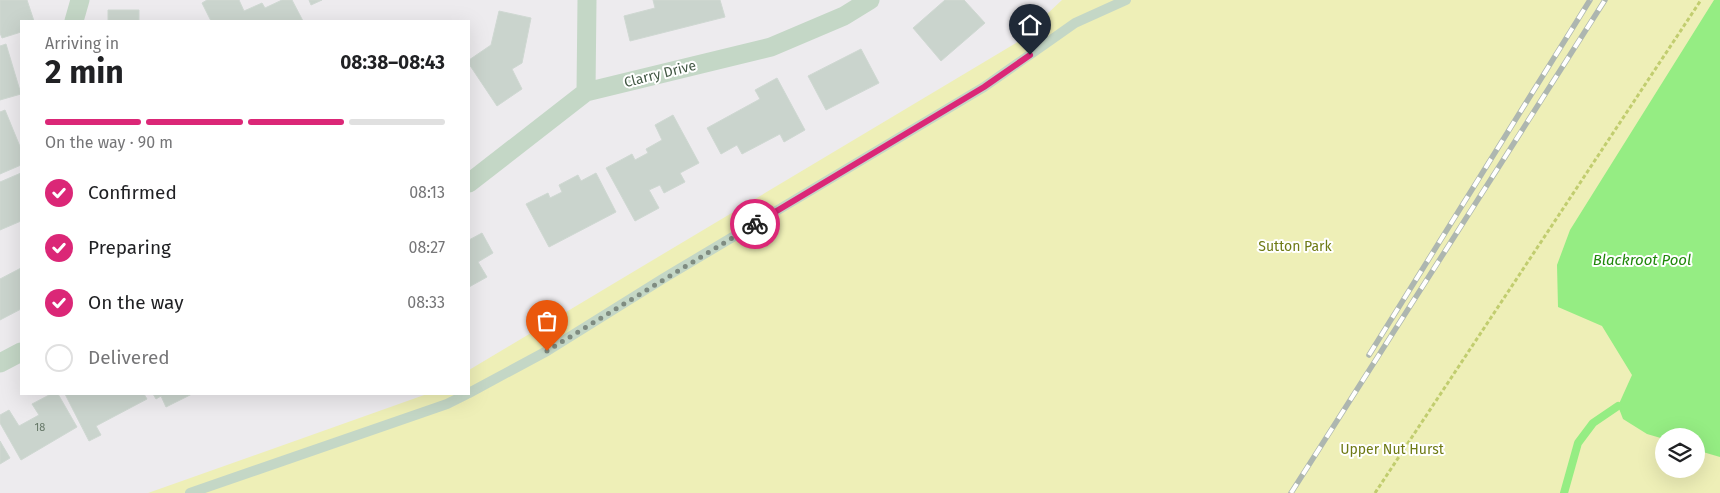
<!DOCTYPE html>
<meta charset="utf-8">
<style>
body{margin:0;font-family:"Fira Sans",sans-serif;background:#f2f2f2;color:#202124;height:100vh;display:flex;flex-direction:column;font-size:19px;white-space:nowrap}
*{box-sizing:border-box;margin:0}
p{font-size:16px;color:#757577}
.icon{flex:none;width:28px;height:28px;fill:none;stroke:currentColor;stroke-width:2;stroke-linecap:round;stroke-linejoin:round}
.map{position:relative;flex:1;overflow:hidden}
.panel{position:absolute;left:20px;top:20px;width:450px;height:375px;display:flex;flex-direction:column;background:#fff;border-radius:0px;box-shadow:0 5px 20px #0002}
.panel>*{flex:none}
.controls{position:absolute;left:1655px;top:428px;display:grid;gap:10px}
.controls a{display:grid;place-items:center;width:50px;height:50px;border-radius:50%;background:#fff;box-shadow:0 5px 20px #0002;font-size:25px}
.pin{position:absolute;display:grid;place-items:center;width:42px;height:42px;color:#fff;margin:-51px -21px;border-radius:50% 50% 50% 0;rotate:-45deg;box-shadow:0 0 5px #0007}
.pin .icon{rotate:45deg}
.courier{position:absolute;display:grid;place-items:center;width:50px;height:50px;margin:-25px;border:4px solid #db2777;border-radius:50%;background:#fff;color:#222;box-shadow:0 1px 6px #0007}
.overview em{font-style:normal;font-weight:700}
.overview div{display:flex;flex-direction:column-reverse}
.overview{display:flex;align-items:center;justify-content:space-between;height:85px;padding:0 25px}
h1{font-size:32px;font-weight:700;line-height:38px}
.bar{display:grid;grid-template-columns:repeat(4,1fr);gap:8px 5px;align-content:center;height:60px;padding:0 25px}
.bar i{height:6px;border-radius:4px;background:#e0e0e0}
.bar .current{background:#db2777}
.bar p{grid-column:span 4}
ol{padding:0 25px;list-style:none}
li{display:flex;align-items:center;gap:15px;height:55px}
li p{margin-inline-start:auto}
li .icon{padding:5px;border-radius:50%;background:#db2777;color:#fff;stroke-width:4}
li:last-child{color:#757577}
li i{width:28px;height:28px;border:2px solid #e0e0e0;border-radius:50%}
.map>svg:first-child{display:block}
</style>
<div class="map">
<svg width="1720" height="493" viewBox="0 0 1720 493">
<rect width="100%" height="100%" fill="#edebee"/>
<path fill="#eeefb7" fill-rule="evenodd" d="M1062,0H1720V493H148L427,394H469V370L1016,43ZM1664,436H1696V469H1664Z"/>
<path fill="#95ed83" d="M1714,0H1720V457L1696,450V436H1664V439L1647,434L1623,419L1618,406L1632,375L1602,326L1558,307L1557,265L1570,230Z"/>
<g fill="none" stroke-linecap="round" stroke-linejoin="round">
<path stroke="#95ed83" stroke-width="8" d="M1564,493L1578,443L1593,423L1618,406"/>
</g>
<path fill="#cad4cd" stroke="#cfd8d2" d="M0,0H27L34,21H21V32L2,38L0,33Z
M207,0H239L244,11L262,3L265,8L282,0H292L303,21H211L202,3Z
M309,0H322L311,5Z
M653,0H720L725,17L630,41L624,16L655,8Z
M945,0H964L985,23L941,61L913,28Z
M108,10H139V21H108Z
M499,11L531,18L522,63L512,69L522,89L497,106L469,64V60L491,45Z
M6,44L21,94L0,100V46Z
M861,49L879,83L826,110L808,76Z
M777,78L805,130L784,142L780,134L742,154L737,145L721,154L707,128L760,99L755,90Z
M5,110L21,149V165L0,174V112Z
M673,115L699,163L680,173L685,182L664,193L660,185L649,190L659,208L635,221L606,168L632,154L635,160L648,153L646,149L662,140L655,125Z
M21,173V221L0,230V182Z
M596,173L616,212L549,247L526,204L548,193L550,198L562,192L559,185L578,175L581,181Z
M482,233L493,253L478,262L487,277L469,287V240Z
M21,268V309L0,320V279Z
M51,394H58L77,427L21,460L0,423V415L9,410L19,426L39,415L32,404Z
M65,394H144L147,399L96,426L101,435L89,441Z
M153,394H192L166,407L161,396L156,399Z
M0,441L10,458L0,464Z"/>
<g fill="none" stroke-linecap="round" stroke-linejoin="round">
<path stroke="#c1cd6f" stroke-width="3" stroke-dasharray="4 2.5" stroke-linecap="butt" d="M1375,493L1701,0"/>
<path stroke="#c4d7c6" stroke-width="10" d="M469,393L547,351L664,278L984,87L1075,23L1126,0
M190,493L447,404L467,394"/>
<path stroke="#c4d7c6" stroke-width="19" d="M74,21L80,0
M586,92L587,0
M469,183L586,92L771,47L844,16L870,0
M0,363L21,352"/>
<defs>
<path id="rail" d="M1369,355L1590,0
M1291,493L1605,0"/>
</defs>
<use href="#rail" stroke="#adb6b0" stroke-width="5.5"/>
<use href="#rail" stroke="#fff" stroke-width="4" stroke-dasharray="11" stroke-linecap="butt"/>
</g>
<g fill="none" stroke-linecap="round" stroke-linejoin="round">
<path stroke="#7f8c81" stroke-width="5" stroke-dasharray="0 9" d="M547,351L755,224"/>
<path stroke="#db2777" stroke-width="6" d="M755,224L984,87L1030,55"/>
</g>
<g text-anchor="middle" dominant-baseline="central" stroke-width="4" stroke-linejoin="round" paint-order="stroke">
<g font-size="11" fill="#667868">
<text x="40" y="427">18</text>
</g>
<g font-size="14" fill="#445946" stroke="#fff">
<text transform="translate(660 74) rotate(-14)">Clarry Drive</text>
</g>
<g font-size="14" fill="#6e7a14" stroke="#fff">
<text x="1295" y="246">Sutton Park</text>
<text x="1392" y="449">Upper Nut Hurst</text>
</g>
<g font-size="15" font-style="italic" fill="#20880b" stroke="#fff">
<text x="1642" y="260">Blackroot Pool</text>
</g>
</g>
</svg>
<div class="controls">
<a><svg class="icon" aria-label="layers" viewBox="0 0 24 24"><path d="M12 4l9 5-9 5-9-5zM3 14l9 5 9-5"/></svg></a>
</div>
<div class="pin" style="left:547px;top:351px;background:#ea580c"><svg class="icon" aria-label="bag" viewBox="0 0 24 24"><path d="M5 8h14l-1 12H6zM9 8a3 3 0 0 1 6 0"/></svg></div>
<div class="pin" style="left:1030px;top:55px;background:#1f2937"><svg class="icon" aria-label="home" viewBox="0 0 24 24"><path d="M3 11l9-7 9 7M6 9v11h12V9"/></svg></div>
<div class="courier" style="left:755px;top:224px"><svg class="icon" aria-label="bike" viewBox="0 0 24 24"><circle cx="6" cy="16" r="4"/><circle cx="18" cy="16" r="4"/><path d="M6 16l4-8h5l3 8M10 8l3 8H6M13 5h3"/></svg></div>
<section class="panel">
<div class="overview"><div><h1>2 min</h1><p>Arriving in</p></div><em>08:38–08:43</em></div>
<div class="bar"><i class="current"></i><i class="current"></i><i class="current"></i><i></i><p>On the way · 90 m</p></div>
<ol>
<li><svg class="icon" aria-label="check" viewBox="0 0 24 24"><path d="M5 12l5 5 9-10"/></svg>Confirmed<p>08:13</p></li>
<li><svg class="icon" aria-label="check" viewBox="0 0 24 24"><path d="M5 12l5 5 9-10"/></svg>Preparing<p>08:27</p></li>
<li><svg class="icon" aria-label="check" viewBox="0 0 24 24"><path d="M5 12l5 5 9-10"/></svg>On the way<p>08:33</p></li>
<li><i></i>Delivered</li>
</ol>
</section>
</div>
